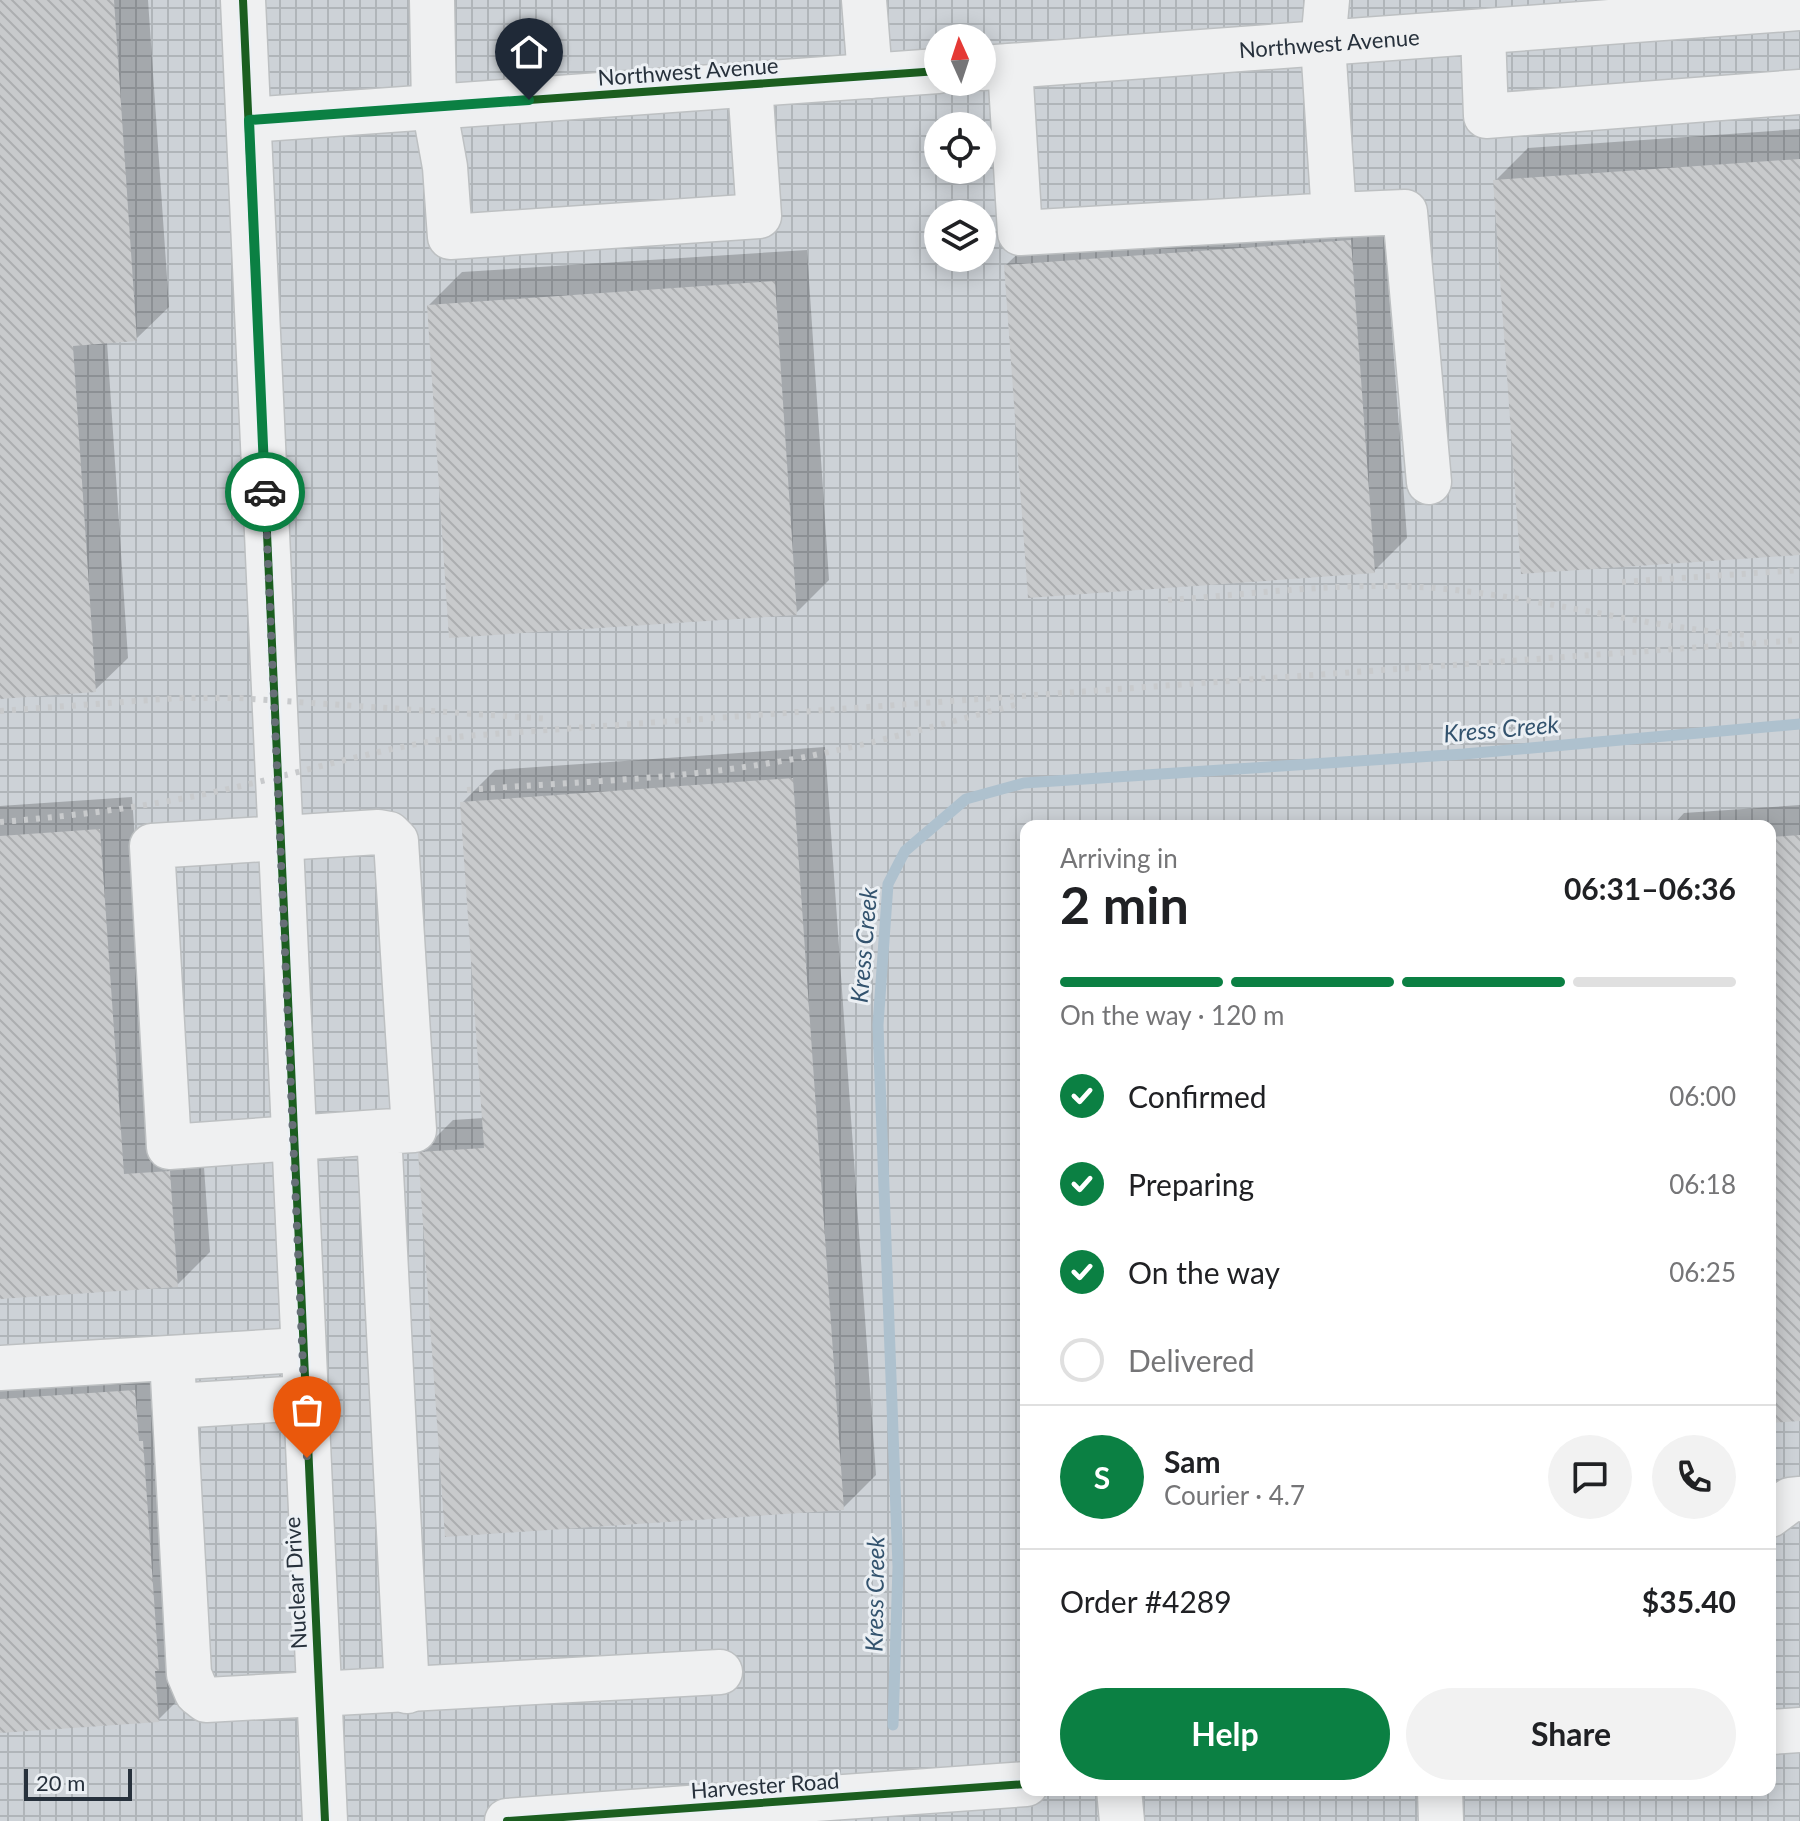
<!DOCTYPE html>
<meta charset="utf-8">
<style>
body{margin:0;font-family:Lato,sans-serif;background:#f2f2f2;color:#202124;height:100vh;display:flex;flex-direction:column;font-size:30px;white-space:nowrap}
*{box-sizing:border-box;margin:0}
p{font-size:26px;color:#757577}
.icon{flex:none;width:44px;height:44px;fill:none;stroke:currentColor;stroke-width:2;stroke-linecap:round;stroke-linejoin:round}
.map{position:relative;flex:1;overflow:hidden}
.drawer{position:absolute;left:1020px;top:820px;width:756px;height:976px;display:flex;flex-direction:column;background:#fff;border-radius:16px;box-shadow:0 4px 20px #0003}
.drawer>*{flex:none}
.needle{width:52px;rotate:357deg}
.buttons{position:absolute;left:924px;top:24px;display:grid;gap:16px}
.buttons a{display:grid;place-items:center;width:72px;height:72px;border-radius:50%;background:#fff;box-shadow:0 4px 20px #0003;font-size:40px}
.scale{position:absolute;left:24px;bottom:20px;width:108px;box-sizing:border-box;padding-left:8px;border:4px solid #27313c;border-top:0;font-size:22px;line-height:28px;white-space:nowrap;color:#27313c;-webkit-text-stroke:6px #ecf0f4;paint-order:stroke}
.pin{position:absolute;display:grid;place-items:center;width:68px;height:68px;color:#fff;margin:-82px -34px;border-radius:50% 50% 50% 0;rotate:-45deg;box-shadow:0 0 8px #0007}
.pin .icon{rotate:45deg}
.courier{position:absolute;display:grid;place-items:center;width:80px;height:80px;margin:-40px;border:6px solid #0b8043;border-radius:50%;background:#fff;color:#222;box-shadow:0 2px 10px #0007}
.head em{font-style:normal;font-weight:700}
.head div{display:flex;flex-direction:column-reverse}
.head{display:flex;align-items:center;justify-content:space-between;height:136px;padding:0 40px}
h1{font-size:52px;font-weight:700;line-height:60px}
.bar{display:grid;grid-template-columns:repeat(4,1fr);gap:12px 8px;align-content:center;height:96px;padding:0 40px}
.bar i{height:10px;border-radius:6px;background:#e0e0e0}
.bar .on{background:#0b8043}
.bar p{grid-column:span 4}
.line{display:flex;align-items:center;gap:20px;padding:0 40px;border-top:2px solid #e0e0e0}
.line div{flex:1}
.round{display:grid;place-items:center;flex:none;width:84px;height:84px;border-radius:42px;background:#f2f2f2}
ol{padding:0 40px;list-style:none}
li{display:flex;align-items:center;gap:24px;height:88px}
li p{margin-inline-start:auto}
li .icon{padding:8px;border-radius:50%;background:#0b8043;color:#fff;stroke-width:4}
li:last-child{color:#757577}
li i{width:44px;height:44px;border:4px solid #e0e0e0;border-radius:50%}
.button{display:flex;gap:16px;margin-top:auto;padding:16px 40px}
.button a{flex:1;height:92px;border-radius:48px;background:#0b8043;color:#fff;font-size:32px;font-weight:700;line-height:92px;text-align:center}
.button a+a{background:#f2f2f2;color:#202124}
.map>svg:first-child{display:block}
</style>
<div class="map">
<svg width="1800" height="1821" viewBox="0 0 1800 1821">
<defs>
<pattern id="industrial-grid" width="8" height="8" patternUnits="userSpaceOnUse" patternTransform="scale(2)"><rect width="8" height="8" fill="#cdd2d7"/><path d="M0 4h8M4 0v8" fill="none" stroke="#b0b5b9"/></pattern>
<pattern id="building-back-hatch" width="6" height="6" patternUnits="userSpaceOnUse" patternTransform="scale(2)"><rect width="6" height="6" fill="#c8cacc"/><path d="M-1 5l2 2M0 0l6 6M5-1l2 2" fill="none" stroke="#acaeb0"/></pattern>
</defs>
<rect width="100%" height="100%" fill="#dfe2e4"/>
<path fill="url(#industrial-grid)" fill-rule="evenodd" d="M0,0H1800V1821H0ZM938,38H982V82H938ZM938,126H982V170H938ZM938,214H982V258H938ZM1026,826H1770V1790H1026Z"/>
<path fill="#0003" d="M0,0H148L169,307L136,339L107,342L128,658L95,690L0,697Z
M1800,129V553L1495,181L1528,148Z
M1383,208L1407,538L1374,571L1006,265L1039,233Z
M807,250L829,580L796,613L429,305L462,272Z
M825,747L876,1475L843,1508L420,1153L453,1120L484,1118L462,803L495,770Z
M132,797L156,1142L202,1139L210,1252L177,1285L0,1297V806Z
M1800,805V1419L1770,1421V826H1672L1684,813Z
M167,1358L191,1687L158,1720L0,1731V1370Z"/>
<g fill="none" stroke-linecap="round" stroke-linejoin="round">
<path stroke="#aec1ce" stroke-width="11" d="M893,1725L898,1567L878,1025L888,884L905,851L966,799L1024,783L1464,754L1800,724"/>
</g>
<path fill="url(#building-back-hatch)" d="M0,0H114L137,341L73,346L96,692L0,699Z
M1800,159V555L1521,574L1493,180Z
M1351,240L1375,573L1028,598L1004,265Z
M775,281L797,615L449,638L427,305Z
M793,778L844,1510L445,1537L418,1152L484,1148L460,802Z
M100,829L124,1174L170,1171L178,1287L0,1299V836Z
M1800,835V1421L1770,1423V837Z
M135,1390L139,1441H143L159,1671H155L159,1722L0,1733V1399Z"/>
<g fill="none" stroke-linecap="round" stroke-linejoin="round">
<defs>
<g id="minor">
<path d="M243,0L325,1821"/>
<path d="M432,0L434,106L445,167L450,237L759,216L750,84"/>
<path d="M864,0L870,76"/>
<path d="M1483,33L1486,116L1800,92"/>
<path d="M1010,66L1020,233L1334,215L1323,44L1327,0"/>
<path id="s1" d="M982,68L1800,8"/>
<path d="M249,120L938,71"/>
<path d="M1334,215L1405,212L1429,482"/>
<path d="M379,1132L169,1147L152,846L378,832L389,834L396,841L414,1130L379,1132L407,1691"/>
<path d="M172,1358L189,1674L197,1693L206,1700L720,1672"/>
<path d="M0,1368L301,1350"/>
<path d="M175,1406L304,1398"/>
<path d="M1770,1515L1790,1500L1800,1499"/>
<path d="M1770,1732L1800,1730"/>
<path d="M1119,1790L1122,1821"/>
<path d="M1440,1790L1441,1821"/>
<path d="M507,1821L1026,1784"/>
</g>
</defs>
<use href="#minor" stroke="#bdc0c2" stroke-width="47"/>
<use href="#minor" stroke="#eff0f1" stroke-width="44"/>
<path stroke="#c8cacc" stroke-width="6" stroke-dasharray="4 8" stroke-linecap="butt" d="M1622,582L1800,570
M1168,600C1256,594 1347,581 1435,588C1540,597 1642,627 1748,635
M0,711L177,698H238L550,719
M467,790C568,782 670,780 770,763C854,750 936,725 1019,704
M0,822C74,816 146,807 219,791C301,773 382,747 465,736L1800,640"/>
<defs>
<path id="cycleway" d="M243,0L325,1821
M249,120L938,71
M507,1821L1026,1784"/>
</defs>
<use href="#cycleway" stroke="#ecf0f4" stroke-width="13"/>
<use href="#cycleway" stroke="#1b5e20" stroke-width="8"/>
</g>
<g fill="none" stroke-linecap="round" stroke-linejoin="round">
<path stroke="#676f77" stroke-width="8" stroke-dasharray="0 14.4" d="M265,492L307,1458"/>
<path stroke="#0b8043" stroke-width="10" d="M265,492L249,120L529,100"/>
</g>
<g text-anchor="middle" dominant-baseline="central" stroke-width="6" stroke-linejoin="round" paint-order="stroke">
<g font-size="22" fill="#27313c" stroke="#ecf0f4">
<text stroke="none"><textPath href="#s1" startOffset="348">Northwest Avenue</textPath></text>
<text transform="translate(688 71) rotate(-4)">Northwest Avenue</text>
<text transform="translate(295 1583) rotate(-93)">Nuclear Drive</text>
<text transform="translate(765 1785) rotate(-4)">Harvester Road</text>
</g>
<g font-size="24" font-style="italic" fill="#33536e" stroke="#ecf0f4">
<text transform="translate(1501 728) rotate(-5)">Kress Creek</text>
<text transform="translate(863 945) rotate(-85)">Kress Creek</text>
<text transform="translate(874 1594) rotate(-89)">Kress Creek</text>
</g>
</g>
</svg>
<div class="buttons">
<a><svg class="needle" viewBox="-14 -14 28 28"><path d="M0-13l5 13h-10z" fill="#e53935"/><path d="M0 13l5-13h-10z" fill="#757577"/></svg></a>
<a><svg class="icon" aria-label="locate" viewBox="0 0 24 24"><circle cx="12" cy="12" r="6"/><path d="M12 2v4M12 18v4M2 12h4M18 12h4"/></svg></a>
<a><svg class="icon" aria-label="layers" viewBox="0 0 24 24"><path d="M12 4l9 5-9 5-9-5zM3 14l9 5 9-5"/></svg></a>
</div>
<div class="scale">20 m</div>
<div class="pin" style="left:307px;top:1458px;background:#ea580c"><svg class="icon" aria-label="bag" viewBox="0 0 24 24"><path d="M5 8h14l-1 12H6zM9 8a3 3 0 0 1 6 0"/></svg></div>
<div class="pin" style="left:529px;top:100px;background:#1f2937"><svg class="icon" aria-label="home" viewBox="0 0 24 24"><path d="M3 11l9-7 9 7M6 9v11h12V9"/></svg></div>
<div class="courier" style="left:265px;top:492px"><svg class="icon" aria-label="car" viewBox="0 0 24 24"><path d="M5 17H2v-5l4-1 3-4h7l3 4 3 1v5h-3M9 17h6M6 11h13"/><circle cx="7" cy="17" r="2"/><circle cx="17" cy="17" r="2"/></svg></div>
<section class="drawer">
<div class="head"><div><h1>2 min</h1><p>Arriving in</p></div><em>06:31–06:36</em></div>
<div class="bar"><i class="on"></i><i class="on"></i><i class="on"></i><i></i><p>On the way · 120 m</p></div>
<ol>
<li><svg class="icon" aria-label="check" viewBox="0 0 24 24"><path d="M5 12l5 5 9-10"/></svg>Confirmed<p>06:00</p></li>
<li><svg class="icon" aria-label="check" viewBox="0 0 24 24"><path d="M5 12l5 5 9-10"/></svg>Preparing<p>06:18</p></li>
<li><svg class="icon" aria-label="check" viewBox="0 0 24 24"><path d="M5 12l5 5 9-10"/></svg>On the way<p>06:25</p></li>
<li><i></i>Delivered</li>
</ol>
<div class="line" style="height:144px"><b class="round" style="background:#0b8043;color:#fff">S</b><div><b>Sam</b><p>Courier · 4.7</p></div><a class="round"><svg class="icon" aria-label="chat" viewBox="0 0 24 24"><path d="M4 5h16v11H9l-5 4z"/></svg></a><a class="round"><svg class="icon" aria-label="phone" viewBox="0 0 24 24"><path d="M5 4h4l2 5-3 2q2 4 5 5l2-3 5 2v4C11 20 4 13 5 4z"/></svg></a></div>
<div class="line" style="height:104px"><div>Order #4289</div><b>$35.40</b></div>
<div class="button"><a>Help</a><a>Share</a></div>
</section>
</div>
